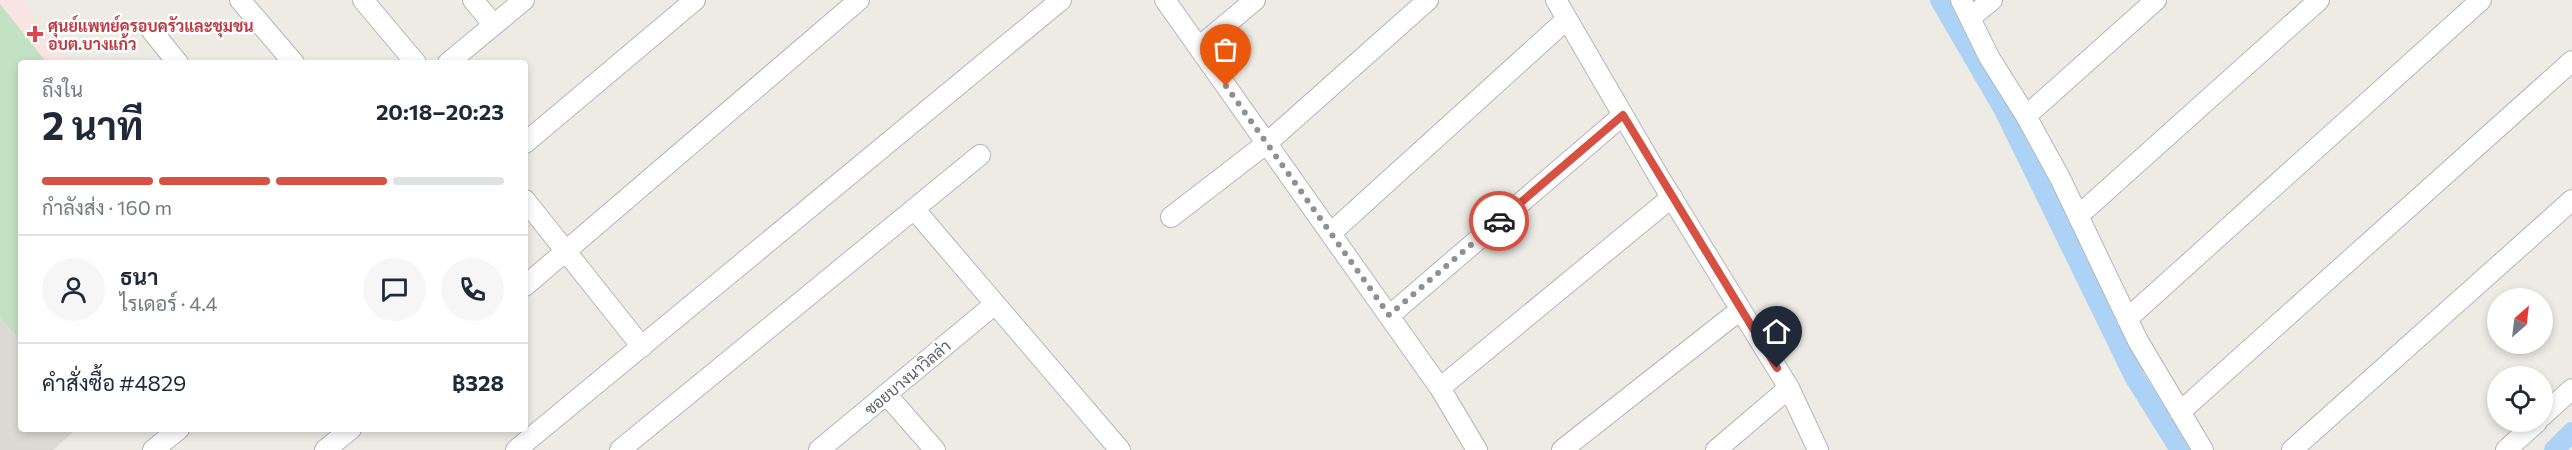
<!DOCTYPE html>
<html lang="th">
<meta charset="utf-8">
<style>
body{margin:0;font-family:Commissioner,Sarabun,sans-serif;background:#f6f6f7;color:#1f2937;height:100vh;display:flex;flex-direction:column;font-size:22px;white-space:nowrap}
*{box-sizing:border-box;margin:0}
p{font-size:20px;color:#747a83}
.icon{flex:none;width:33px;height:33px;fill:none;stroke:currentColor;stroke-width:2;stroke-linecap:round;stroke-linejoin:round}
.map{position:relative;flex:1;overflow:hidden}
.side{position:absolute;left:18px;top:60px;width:510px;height:372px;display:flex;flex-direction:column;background:#fff;border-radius:6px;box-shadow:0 3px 9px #0003}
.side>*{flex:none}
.needle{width:39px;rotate:28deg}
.buttons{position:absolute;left:2487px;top:288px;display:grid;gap:12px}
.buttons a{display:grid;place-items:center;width:66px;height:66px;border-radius:50%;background:#fff;box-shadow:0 3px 9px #0003;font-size:30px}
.pin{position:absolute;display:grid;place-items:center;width:51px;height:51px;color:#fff;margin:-62px -26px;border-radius:50% 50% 50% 0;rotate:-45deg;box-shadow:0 0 6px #0007}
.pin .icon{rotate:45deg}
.courier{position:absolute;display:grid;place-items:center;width:60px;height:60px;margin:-30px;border:4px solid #d65141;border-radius:50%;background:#fff;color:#222;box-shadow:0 2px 8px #0007}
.summary em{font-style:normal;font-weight:700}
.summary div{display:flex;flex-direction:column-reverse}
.summary{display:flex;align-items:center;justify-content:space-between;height:102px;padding:0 24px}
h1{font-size:39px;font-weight:700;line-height:45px}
.bar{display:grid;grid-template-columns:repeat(4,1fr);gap:9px 6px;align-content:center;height:72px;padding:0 24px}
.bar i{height:8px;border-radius:4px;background:#e0e1e3}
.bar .current{background:#d65141}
.bar p{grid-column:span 4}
.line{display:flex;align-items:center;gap:15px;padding:0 24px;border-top:2px solid #e0e1e3}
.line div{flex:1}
.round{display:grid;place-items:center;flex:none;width:63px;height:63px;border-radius:32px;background:#f6f6f7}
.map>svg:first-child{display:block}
</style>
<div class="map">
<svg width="2572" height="450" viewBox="0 0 2572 450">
<rect width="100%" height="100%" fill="#edebe4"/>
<path fill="#dddad3" d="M0,318L21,341V429H76L53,450H0Z"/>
<path fill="#f8e5e2" d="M0,0H24L23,2L70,63H47L0,4Z"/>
<path fill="#c3e2c4" d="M0,4L47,63H21V341L0,318Z"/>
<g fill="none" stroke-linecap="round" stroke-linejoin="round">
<path stroke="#acd3f6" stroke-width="20" d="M1940,0L2004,110L2135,378L2180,450
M2554,450L2572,432"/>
<defs>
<path id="minor" d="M240,0L294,63
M363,0L416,63
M473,0L493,24
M1165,0L1440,388L1477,450
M1556,0L1659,177L1789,388L1818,450
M1961,0L1989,57L2026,116L2060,178L2138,341L2203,450
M1970,18L1992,0
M152,31L178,63
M1199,47L1255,0
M448,63L524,0
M2026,116L2156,0
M525,143L695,0
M525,200L642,347
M915,210L1120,450
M2078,216L2319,0
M1171,217L1267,143L1428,0
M1331,233L1567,19
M525,286L859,0
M1389,316L1623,115
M2127,319L2481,0
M1440,388L1672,197
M886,394L935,450
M2180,412L2572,61
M2542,416L2572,389
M153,450L179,429
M325,450L351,429
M516,450L1061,0
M620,450L980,155
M819,450L995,304
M1562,450L1740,310
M1716,450L1789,388
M2292,450L2572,200
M2506,450L2537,422"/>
</defs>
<use href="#minor" stroke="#b5b6ba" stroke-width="22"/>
<use href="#minor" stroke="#fff" stroke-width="20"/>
</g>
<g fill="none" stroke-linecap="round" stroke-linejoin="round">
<path stroke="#8f9090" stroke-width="6" stroke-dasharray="0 10.8" d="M1226,86L1389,315L1499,221"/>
<path stroke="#d65141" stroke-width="8" d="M1499,221L1623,115L1777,368"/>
</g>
<path fill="#e0444e" stroke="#fff" stroke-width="2" d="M32 25h6v6h6v6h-6v6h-6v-6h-6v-6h6z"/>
<g text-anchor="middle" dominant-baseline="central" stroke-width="5" stroke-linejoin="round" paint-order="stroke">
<g font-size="16" font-weight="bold" fill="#be3a42" stroke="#fff" text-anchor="start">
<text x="48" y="25">ศุนย์แพทย์ครอบครัวและชุมชน<tspan x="48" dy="18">อบต.บางแก้ว</tspan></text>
</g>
<g font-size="16" fill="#5c5f63" stroke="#fff">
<text transform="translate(907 377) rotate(-40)">ซอยบางนาวิลล่า</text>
</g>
</g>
</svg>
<div class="buttons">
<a><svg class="needle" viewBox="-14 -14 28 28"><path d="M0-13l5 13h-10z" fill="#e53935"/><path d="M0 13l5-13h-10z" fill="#747a83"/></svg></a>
<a><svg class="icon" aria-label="locate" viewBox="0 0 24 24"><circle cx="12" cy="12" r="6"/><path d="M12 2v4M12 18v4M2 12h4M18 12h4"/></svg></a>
</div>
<div class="pin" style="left:1226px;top:86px;background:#ea580c"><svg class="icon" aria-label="bag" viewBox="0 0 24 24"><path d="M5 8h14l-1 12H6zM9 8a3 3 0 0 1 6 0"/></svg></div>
<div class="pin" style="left:1777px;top:368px;background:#1f2937"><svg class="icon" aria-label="home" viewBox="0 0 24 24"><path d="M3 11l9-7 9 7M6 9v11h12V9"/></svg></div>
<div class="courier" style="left:1499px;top:221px"><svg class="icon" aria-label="car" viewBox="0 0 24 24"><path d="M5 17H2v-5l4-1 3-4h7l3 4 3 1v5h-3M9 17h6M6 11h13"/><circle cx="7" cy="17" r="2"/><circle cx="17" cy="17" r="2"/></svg></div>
<section class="side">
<div class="summary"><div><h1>2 นาที</h1><p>ถึงใน</p></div><em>20:18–20:23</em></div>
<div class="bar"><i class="current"></i><i class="current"></i><i class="current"></i><i></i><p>กำลังส่ง · 160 m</p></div>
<div class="line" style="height:108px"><a class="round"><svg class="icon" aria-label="person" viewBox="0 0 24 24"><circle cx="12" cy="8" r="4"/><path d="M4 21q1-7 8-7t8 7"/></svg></a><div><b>ธนา</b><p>ไรเดอร์ · 4.4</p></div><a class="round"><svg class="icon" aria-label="chat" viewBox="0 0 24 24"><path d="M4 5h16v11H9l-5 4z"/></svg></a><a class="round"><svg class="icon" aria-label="phone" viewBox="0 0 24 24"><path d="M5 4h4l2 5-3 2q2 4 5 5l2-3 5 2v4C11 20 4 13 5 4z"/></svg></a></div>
<div class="line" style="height:78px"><div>คำสั่งซื้อ #4829</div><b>฿328</b></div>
</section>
</div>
